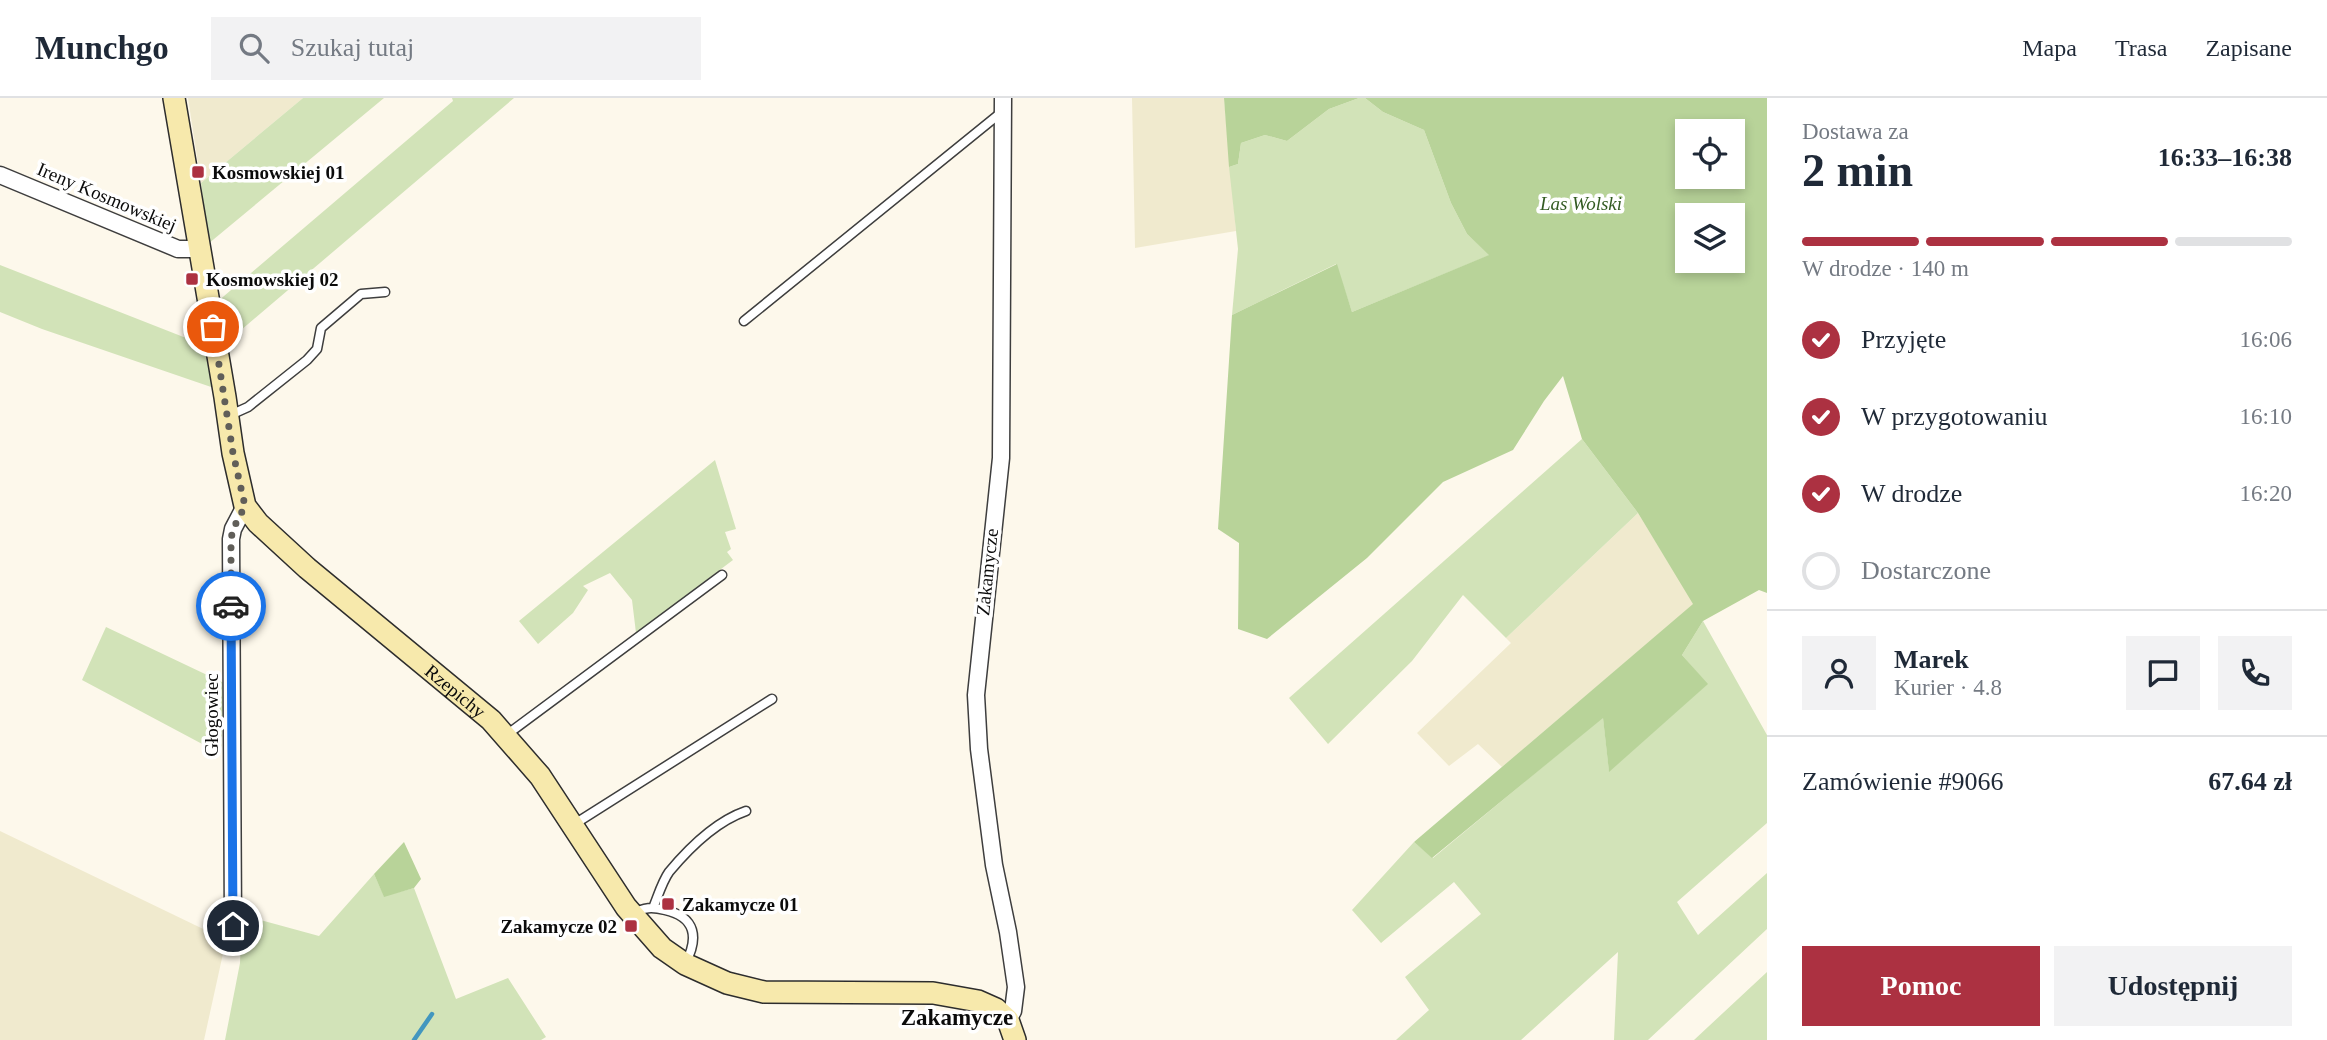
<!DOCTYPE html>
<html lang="pl">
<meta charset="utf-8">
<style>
body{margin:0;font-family:Georgia,serif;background:#f2f2f3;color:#1f2937;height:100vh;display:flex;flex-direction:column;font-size:26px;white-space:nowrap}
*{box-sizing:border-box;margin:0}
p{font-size:23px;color:#747a83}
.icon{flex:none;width:38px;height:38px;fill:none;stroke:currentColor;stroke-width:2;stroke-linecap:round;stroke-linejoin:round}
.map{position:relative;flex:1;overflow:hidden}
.panel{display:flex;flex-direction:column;background:#fff;width:560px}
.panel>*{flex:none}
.fabs{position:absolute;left:1675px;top:21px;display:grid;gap:14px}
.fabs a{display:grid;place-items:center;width:70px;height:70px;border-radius:0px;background:#fff;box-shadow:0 4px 10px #0003;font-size:35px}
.pin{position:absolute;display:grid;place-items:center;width:60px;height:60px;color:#fff;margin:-30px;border:4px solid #fff;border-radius:50%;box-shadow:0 2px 7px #0007}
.courier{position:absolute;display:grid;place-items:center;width:70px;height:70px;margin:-35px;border:5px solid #1a73e8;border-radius:50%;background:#fff;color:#222;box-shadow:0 2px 9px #0007}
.head em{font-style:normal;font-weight:700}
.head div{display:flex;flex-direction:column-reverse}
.head{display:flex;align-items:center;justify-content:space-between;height:119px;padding:0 35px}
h1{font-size:46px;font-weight:700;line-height:52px}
.bar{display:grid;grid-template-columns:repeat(4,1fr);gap:10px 7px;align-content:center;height:84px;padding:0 35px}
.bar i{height:9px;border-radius:5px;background:#e0e1e3}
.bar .active{background:#ac3141}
.bar p{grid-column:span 4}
.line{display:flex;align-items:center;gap:18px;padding:0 35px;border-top:2px solid #e0e1e3}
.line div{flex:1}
.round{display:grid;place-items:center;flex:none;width:74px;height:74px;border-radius:0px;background:#f2f2f3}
ol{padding:0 35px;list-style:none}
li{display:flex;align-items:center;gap:21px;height:77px}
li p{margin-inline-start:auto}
li .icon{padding:7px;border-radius:50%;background:#ac3141;color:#fff;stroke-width:4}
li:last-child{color:#747a83}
li i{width:38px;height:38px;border:4px solid #e0e1e3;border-radius:50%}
.primary-button{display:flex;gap:14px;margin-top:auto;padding:14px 35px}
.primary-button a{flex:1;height:80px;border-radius:0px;background:#ac3141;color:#fff;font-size:28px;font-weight:700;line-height:80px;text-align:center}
.primary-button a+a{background:#f2f2f3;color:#1f2937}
header{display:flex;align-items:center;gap:42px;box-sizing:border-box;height:98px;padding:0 35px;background:#fff;border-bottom:2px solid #e0e1e3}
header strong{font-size:33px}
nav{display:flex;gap:38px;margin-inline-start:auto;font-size:24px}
.search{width:490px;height:63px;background:#f2f2f3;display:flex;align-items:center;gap:18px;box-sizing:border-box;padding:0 24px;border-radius:0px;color:#747a83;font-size:26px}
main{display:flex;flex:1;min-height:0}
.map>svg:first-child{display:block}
</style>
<header>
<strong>Munchgo</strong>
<div class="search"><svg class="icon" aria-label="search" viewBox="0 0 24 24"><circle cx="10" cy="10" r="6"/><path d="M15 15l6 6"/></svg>Szukaj tutaj</div>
<nav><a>Mapa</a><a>Trasa</a><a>Zapisane</a></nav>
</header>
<main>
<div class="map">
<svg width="1767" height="942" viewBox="0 0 1767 942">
<rect width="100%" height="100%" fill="#fdf8eb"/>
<path fill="#f0eace" d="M188,0H303L201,85Z
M1132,0H1224L1236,133L1135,150Z
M1638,415L1694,506L1502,669L1478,646L1449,668L1417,635L1511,545L1506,540Z
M0,733L226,842L204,942H0Z"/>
<path fill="#d2e3b8" d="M303,0H384L208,146L201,85Z
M452,0H514L227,244L217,204L453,3Z
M1359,0H1365L1383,14L1424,32L1451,105L1467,136L1490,157L1352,214L1336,166L1232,217L1238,151L1229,69L1238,66L1241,45L1265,37L1287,43L1329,11Z
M0,167L209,249L214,290L42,231L0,214Z
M1582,341L1638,415L1506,540L1463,497L1412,563L1328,646L1289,600Z
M715,362L736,431L725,434L731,451L727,454L733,462L636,535L632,502L610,475L583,488L588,492L573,515L538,546L519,523Z
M1703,523L1767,637V725L1677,804L1698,837L1767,775V831L1648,942H1614L1618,854L1521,942H1396L1429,912L1405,879L1481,816L1454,784L1381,845L1352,812L1414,744L1433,760L1603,619L1609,673L1707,586L1682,557Z
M106,529L224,585L221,656L82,582Z
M374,776L384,798L414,790L456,901L508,880L546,939L541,942H225L240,865L242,817L319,838Z
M1767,874V942H1694Z"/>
<path fill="#b8d399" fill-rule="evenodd" d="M1224,0H1359L1329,11L1287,43L1265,37L1241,45L1238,66L1229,69Z
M1365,0H1767V495L1759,492L1703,523L1682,557L1708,586L1609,674L1603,620L1432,760L1414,744L1693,506L1638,415L1582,341L1563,278L1544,303L1513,352L1443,384L1367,460L1267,541L1238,531L1239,445L1218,431L1232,217L1337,166L1352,214L1489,157L1467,136L1451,105L1424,32L1383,14ZM1732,33V79H1687V33ZM1732,117V163H1687V117Z
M404,744L421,781L414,790L384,799L374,776Z"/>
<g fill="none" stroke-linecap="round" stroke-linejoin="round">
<path stroke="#4297bf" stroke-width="4.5" d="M414,942L432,916"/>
<defs>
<path id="lane" d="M744,223L1003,13
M228,318L248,309L307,262L317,251L321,230L361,196L385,194
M505,638L722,477
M573,727L772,601
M653,810C658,798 662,784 669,774C689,750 717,723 746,713
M633,816C644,809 652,809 665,812C696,819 699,840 685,866"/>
<path id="street" d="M1003,0L1001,360L976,597L979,651L994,767L1008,834L1016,889L1013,913L1008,922
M0,77L178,151H200
M233,828L231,441L233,431L245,408"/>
<g id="secondary">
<path id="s1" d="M174,0L225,299L233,355L245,408L258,425L307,470L491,622L540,678L626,809L662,850L685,866L727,885L764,894L933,895L978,903L996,911L1008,922L1015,942"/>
</g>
</defs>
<use href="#lane" stroke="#3e3e3e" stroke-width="11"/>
<use href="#street" stroke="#3e3e3e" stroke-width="19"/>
<use href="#secondary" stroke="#2d2d2d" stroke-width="24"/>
<use href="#lane" stroke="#fff" stroke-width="8"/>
<use href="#street" stroke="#fff" stroke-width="16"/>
<use href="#secondary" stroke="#f7e9ac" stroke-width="21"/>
</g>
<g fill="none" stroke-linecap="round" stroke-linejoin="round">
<path stroke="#605e59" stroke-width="7" stroke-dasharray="0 12.6" d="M213,229L233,355L245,408L233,431L231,441V508"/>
<path stroke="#1a73e8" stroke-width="9" d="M231,508L233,828"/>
</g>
<g fill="#ac3141" stroke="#fff" stroke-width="2.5">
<rect x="191" y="67" width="14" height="14" rx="3.5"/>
<rect x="185" y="174" width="14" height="14" rx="3.5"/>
<rect x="661" y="799" width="14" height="14" rx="3.5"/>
<rect x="624" y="821" width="14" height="14" rx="3.5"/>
</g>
<g text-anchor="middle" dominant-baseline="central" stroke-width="7" stroke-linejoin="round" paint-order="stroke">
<g font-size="19" font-weight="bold" fill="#0b0b0b" stroke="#fff" text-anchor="start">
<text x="212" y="74">Kosmowskiej 01</text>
<text x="206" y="181">Kosmowskiej 02</text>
<text x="682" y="806">Zakamycze 01</text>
<text x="617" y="828" text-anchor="end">Zakamycze 02</text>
</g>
<g font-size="19" fill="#0b0b0b" stroke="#fff">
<text transform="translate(107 99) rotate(23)">Ireny Kosmowskiej</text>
<text transform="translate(987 474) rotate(-84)">Zakamycze</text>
<text stroke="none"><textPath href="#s1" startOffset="695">Rzepichy</textPath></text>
<text transform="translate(211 617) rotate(-90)">Głogowiec</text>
</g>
<g font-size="19" font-style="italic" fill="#335b22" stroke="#fff">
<text x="1581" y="105">Las Wolski</text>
</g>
<g font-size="23" font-weight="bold" fill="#0b0b0b" stroke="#fff">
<text x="957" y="919">Zakamycze</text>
</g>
</g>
</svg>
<div class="fabs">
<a><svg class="icon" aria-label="locate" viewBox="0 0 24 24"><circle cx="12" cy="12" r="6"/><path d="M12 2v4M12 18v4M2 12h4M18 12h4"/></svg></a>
<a><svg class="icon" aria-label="layers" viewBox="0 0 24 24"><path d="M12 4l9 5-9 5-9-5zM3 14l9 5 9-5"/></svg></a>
</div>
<div class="pin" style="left:213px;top:229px;background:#ea580c"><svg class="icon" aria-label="bag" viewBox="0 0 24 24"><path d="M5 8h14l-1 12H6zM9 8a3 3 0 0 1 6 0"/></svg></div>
<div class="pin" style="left:233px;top:828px;background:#1f2937"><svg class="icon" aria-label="home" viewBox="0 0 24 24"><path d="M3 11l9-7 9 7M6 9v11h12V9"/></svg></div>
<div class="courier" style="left:231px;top:508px"><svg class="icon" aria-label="car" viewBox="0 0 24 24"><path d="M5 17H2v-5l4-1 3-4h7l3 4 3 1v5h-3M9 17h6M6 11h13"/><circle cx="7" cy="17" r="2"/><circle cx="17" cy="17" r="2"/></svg></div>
</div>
<section class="panel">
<div class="head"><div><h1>2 min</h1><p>Dostawa za</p></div><em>16:33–16:38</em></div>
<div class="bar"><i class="active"></i><i class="active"></i><i class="active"></i><i></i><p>W drodze · 140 m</p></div>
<ol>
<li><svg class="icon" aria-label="check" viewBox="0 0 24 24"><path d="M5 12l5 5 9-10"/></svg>Przyjęte<p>16:06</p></li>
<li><svg class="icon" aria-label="check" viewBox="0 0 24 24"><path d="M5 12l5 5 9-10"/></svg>W przygotowaniu<p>16:10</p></li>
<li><svg class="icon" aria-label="check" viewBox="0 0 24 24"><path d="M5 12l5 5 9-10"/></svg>W drodze<p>16:20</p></li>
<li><i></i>Dostarczone</li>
</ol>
<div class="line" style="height:126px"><a class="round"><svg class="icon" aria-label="person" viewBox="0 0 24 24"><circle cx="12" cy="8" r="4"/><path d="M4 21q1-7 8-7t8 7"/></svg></a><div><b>Marek</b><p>Kurier · 4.8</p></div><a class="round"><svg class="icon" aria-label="chat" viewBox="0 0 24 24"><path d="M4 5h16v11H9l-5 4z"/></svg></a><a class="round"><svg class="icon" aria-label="phone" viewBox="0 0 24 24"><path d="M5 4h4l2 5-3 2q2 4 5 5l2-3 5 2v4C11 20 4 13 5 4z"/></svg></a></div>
<div class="line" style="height:91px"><div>Zamówienie #9066</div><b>67.64 zł</b></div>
<div class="primary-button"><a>Pomoc</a><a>Udostępnij</a></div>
</section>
</main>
